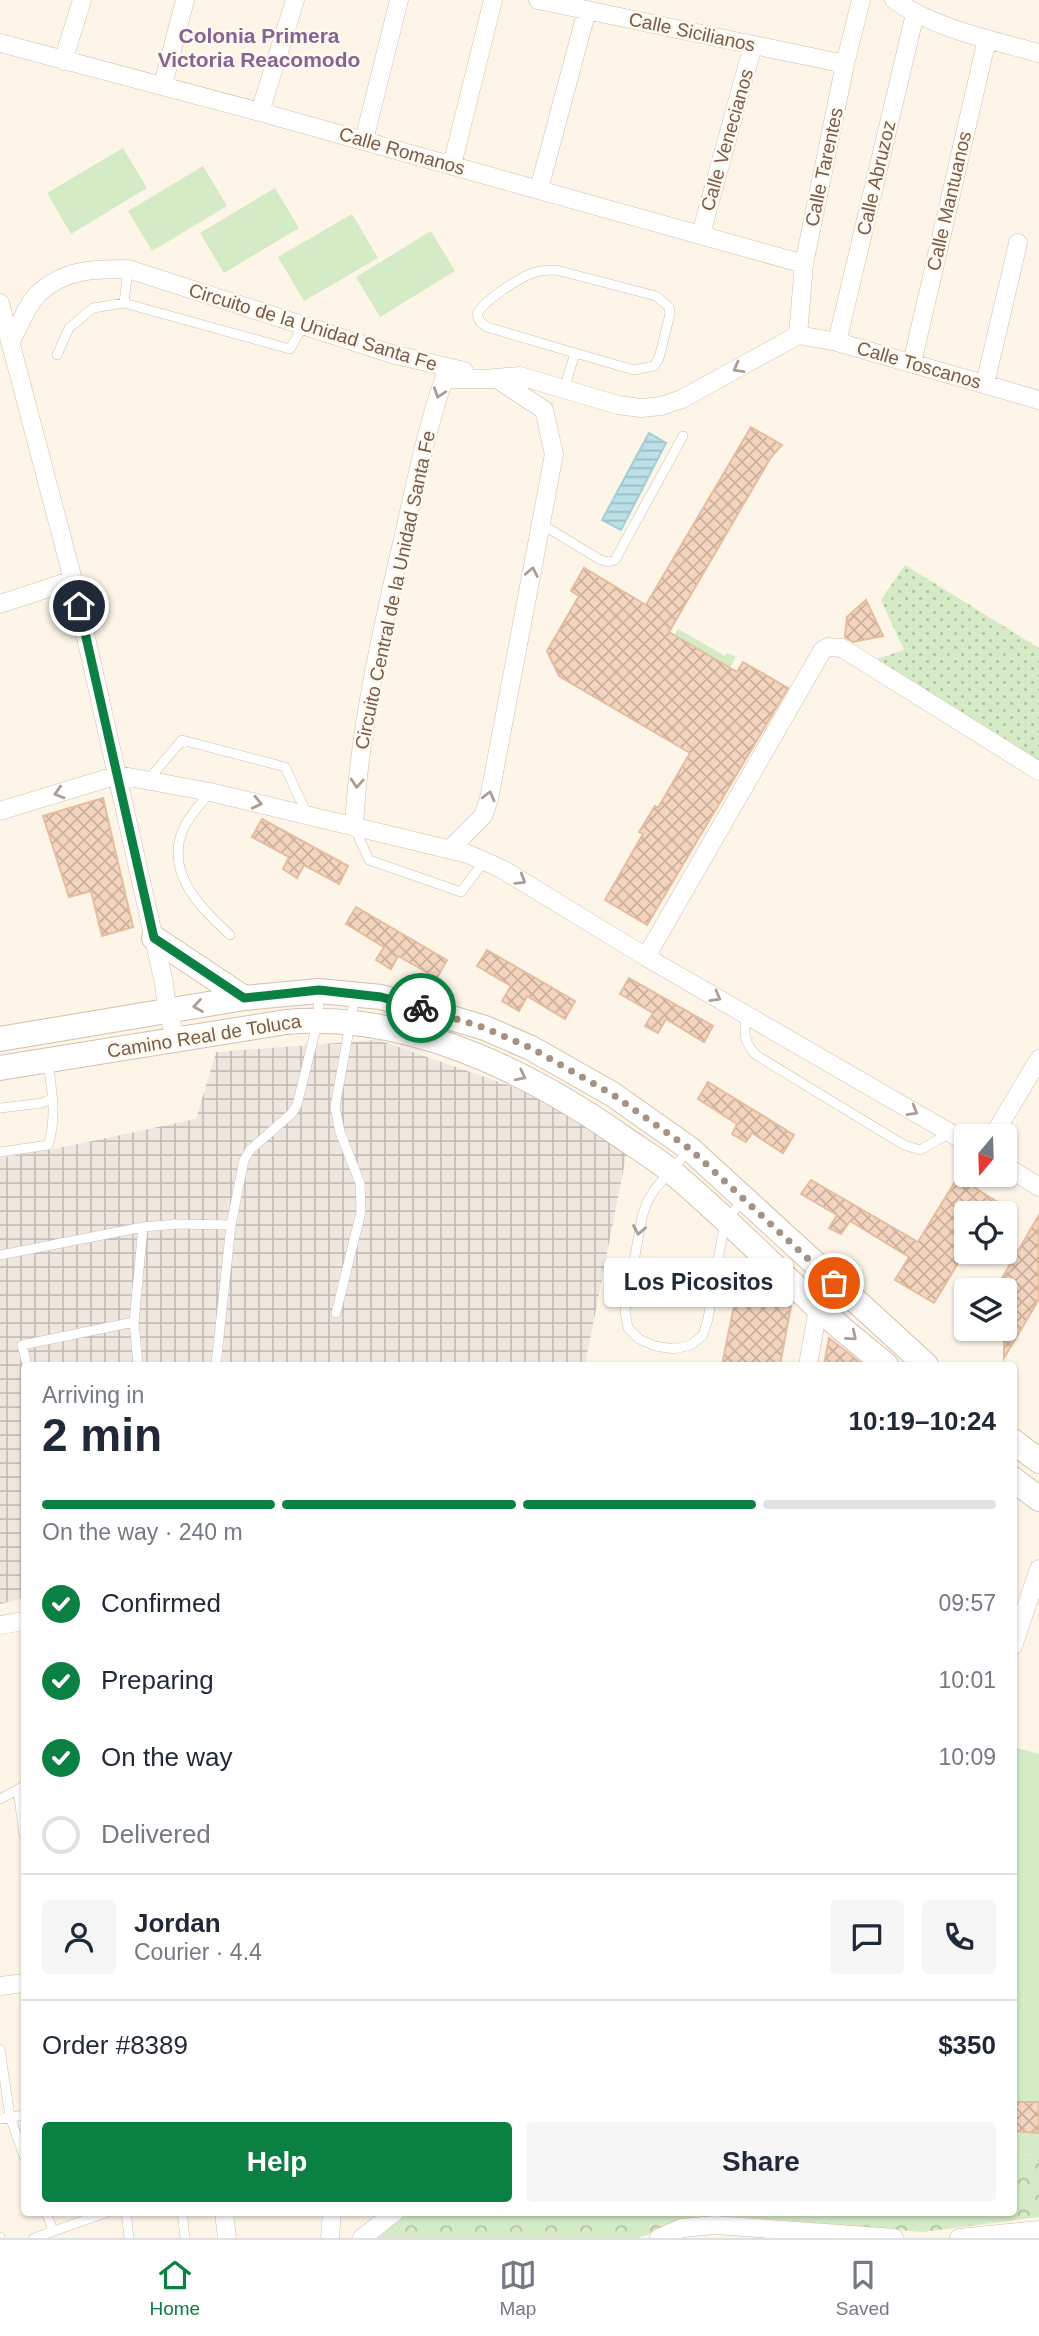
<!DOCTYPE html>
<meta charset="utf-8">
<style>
body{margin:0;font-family:Helvetica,sans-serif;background:#f6f6f7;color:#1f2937;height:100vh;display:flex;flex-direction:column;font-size:26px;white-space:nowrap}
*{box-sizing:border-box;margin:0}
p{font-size:23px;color:#747a83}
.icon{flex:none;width:38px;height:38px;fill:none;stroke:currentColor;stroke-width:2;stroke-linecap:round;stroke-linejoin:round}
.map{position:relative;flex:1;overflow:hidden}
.side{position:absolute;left:21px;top:1362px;width:996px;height:854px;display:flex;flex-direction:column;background:#fff;border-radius:7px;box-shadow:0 2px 5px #0004}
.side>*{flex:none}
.needle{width:46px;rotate:199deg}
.tools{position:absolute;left:954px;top:1124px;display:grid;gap:14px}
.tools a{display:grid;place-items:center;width:63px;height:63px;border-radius:7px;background:#fff;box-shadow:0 2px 5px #0004;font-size:35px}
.pin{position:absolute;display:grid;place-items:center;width:60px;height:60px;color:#fff;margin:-30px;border:4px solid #fff;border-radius:50%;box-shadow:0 2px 7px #0007}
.courier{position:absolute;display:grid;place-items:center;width:70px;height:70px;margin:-35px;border:5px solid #0b8043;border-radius:50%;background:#fff;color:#222;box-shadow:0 2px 9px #0007}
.bubble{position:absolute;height:49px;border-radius:7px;background:#fff;box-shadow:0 2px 5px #0004;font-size:23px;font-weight:600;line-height:49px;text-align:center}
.overview em{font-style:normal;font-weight:600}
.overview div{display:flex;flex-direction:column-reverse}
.overview{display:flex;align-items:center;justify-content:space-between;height:119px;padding:0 21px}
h1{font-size:46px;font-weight:600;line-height:52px}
.bar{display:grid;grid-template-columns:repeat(4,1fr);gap:10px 7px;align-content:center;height:84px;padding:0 21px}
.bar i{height:9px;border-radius:5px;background:#e0e1e3}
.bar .on{background:#0b8043}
.bar p{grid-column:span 4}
.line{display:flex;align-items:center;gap:18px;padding:0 21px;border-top:2px solid #e0e1e3}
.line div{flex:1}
.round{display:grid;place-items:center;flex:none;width:74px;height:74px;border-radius:7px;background:#f6f6f7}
ol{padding:0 21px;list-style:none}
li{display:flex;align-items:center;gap:21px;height:77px}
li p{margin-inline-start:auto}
li .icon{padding:7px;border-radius:50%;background:#0b8043;color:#fff;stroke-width:4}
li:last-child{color:#747a83}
li i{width:38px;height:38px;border:4px solid #e0e1e3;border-radius:50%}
.action{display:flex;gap:14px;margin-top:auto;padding:14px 21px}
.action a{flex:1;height:80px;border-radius:7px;background:#0b8043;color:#fff;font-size:28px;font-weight:600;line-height:80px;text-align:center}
.action a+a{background:#f6f6f7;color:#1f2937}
.dock{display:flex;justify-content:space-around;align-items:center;height:98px;border-top:2px solid #e0e1e3;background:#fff;font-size:19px;color:#747a83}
.dock a{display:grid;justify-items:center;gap:4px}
.dock .on{color:#0b8043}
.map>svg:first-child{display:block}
</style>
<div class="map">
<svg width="1039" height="2238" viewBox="0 0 1039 2238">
<defs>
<pattern id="industrial-grid" width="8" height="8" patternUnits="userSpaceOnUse" patternTransform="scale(1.75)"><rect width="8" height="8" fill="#eee8e1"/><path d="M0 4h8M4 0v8" fill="none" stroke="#c6bfb8"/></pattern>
<pattern id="grass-dots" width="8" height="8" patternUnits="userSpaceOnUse" patternTransform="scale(1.75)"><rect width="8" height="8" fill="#d4ebc5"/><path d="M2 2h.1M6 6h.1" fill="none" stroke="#b1c2a2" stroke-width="1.8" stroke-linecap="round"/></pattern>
<pattern id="forest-crowns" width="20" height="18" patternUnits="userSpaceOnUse" patternTransform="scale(1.75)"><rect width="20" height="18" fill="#d4ebc5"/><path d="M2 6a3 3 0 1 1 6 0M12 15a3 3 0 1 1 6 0" fill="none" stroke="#b1c2a2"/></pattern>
<pattern id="water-rules" width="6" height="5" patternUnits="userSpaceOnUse" patternTransform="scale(1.75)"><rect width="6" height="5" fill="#bbe0e7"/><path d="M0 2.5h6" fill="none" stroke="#9db9bd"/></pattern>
<pattern id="building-cross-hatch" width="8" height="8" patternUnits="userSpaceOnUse" patternTransform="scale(1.75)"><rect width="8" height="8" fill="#f3d5bf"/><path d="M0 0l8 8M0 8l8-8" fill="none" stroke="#cab09d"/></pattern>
</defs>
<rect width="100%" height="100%" fill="#fdf5e8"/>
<path fill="url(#industrial-grid)" d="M378,1040L525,1091L630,1136L585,1365H24V1598L0,1604V1158L64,1147L196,1119L216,1052Z"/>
<path fill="url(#grass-dots)" d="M905,565L1039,648V769L874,670L877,659L904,650L881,600Z"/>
<path fill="url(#forest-crowns)" d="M1013,2154L1039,2155V2217L923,2232L704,2214L638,2238H375L410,2212H1013Z"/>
<path fill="#d4ebc5" d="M123,148L147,188L71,234L47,193Z
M203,166L227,206L152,251L128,211Z
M275,188L299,228L224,273L200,233Z
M352,214L378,258L304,301L278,257Z
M431,231L455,271L380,317L356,277Z
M678,629L725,656L727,653L736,657L730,668L674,635Z
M1013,1747L1039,1754V2155L1013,2154Z"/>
<path fill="url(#water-rules)" stroke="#a1cfd9" stroke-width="2" d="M649,433L666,443L621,530L602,520Z"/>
<path fill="url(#building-cross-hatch)" stroke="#e6bc9f" stroke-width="2" d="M751,427L782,445L771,457L669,632L737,672L743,662L788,688L647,925L605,900L643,834L639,832L655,806L658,808L690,753L559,676L547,651L579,596L571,591L584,568L646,605Z
M866,600L883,636L853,642L845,637L847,617Z
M103,798L133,927L102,936L91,891L69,897L43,816Z
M262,819L348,866L339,884L304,865L297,878L283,869L289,857L252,837Z
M356,907L447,960L437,978L398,956L391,969L376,960L384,947L346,924Z
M487,950L575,1001L565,1019L527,996L519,1011L502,1001L511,986L477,966Z
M629,978L713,1026L704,1042L666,1019L658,1033L645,1026L653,1013L620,994Z
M708,1082L794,1135L783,1153L752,1133L746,1142L732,1134L737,1124L698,1099Z
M958,1177L996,1201L989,1213H966V1250L934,1303L895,1280L909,1257L850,1221L841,1234L829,1228L837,1215L801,1194L811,1180L918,1242Z
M1039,1215V1299L1004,1358V1341L982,1328H1004V1290H995Z
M736,1296L791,1306L780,1365H722Z
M829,1338L842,1348L863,1365H824Z
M1013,2102H1039V2133L1013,2131Z"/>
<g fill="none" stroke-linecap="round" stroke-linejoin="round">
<defs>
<path id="lane" d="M124,303L128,269
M57,355L69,328L93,308L124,303L290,349L304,324
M564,389L575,353L634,370L654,366L659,358L670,314L669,307L656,296L556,270C548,270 541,270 533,273C519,278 483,301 477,314L480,322L487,327L575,353
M541,524L599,559L608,562L615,560L683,436
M149,779L182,740L285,767L307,814
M210,792C201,804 187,818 182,832C166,875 202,909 230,935
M354,827L369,860L461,892L485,860
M746,1015C744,1033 743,1041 756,1055L904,1145L920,1150L950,1133
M0,1108L42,1103L53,1098
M689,1150L655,1189L647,1202L642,1217L625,1311L628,1328L639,1339L655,1346L674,1349L691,1345L703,1335L708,1319L725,1220L743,1201
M0,1152L48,1145C57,1119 52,1090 48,1062
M0,1255L143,1227L177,1224L231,1225
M336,1313L361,1212L360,1183L340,1132L335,1107L355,996
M134,1322L138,1365
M27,1365L22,1345L134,1322L143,1227
M216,1365L231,1225L244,1160L250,1150L292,1113L297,1105L318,1020L319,992
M18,1790L24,1835
M0,1799L24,1786
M0,2049L10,2117L24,2156
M0,2119L24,2115
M46,2212L53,2231
M126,2212L129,2238
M182,2212L185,2238
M0,2237V2238
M34,2238L108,2212"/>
<path id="street" d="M538,0L845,64
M894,0C936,29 991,40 1039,53
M0,43L260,112L804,264
M63,61L82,0
M163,85L185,0
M260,112L295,0
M364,140L399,0
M452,165L493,0
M539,189L587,10
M701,234L753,45
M0,303L73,580L164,983L167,1011L177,1040
M798,335L804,264L845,64L861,0
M798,335L837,342L1039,400
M11,341C19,327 27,304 39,293C65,269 95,269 128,269L392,354L464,371
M837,342L915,14
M912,363L987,39
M494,378L520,376L618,405L641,408L661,406L682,399L798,335
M985,384L1018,243
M0,604L73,580
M0,811L118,775L210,792L468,854L502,869L646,957L966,1142
M354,827C359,730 381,633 403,539C415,485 426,431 444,379H497L544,410L554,454L489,799L483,816L450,849
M646,957L822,651L828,647L842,648L1039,771
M993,1136L1039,1059
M1004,1165L1039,1187
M808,1365L818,1308L834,1283
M0,1625L24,1621
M1013,1646L1039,1569
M0,1986L24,1983
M224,2212L227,2238
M330,2238L332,2212
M362,2238L395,2212
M659,2238L682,2228L715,2225L894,2238
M959,2238L1039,2230"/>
<path id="secondary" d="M154,938L244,998
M0,1039L244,998L319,991L381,997L485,1028L531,1048L612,1094L690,1149L926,1365
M0,1068L286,1022C408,1012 527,1070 625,1139C641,1150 658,1160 673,1173C723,1215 769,1262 817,1307C839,1327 863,1346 886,1365
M1013,1441L1039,1461
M1013,1479L1039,1499"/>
</defs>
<use href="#lane" stroke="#cfbead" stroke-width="10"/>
<use href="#street" stroke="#cfbead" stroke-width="19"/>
<use href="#secondary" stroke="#d5c0ad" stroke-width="26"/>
<use href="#lane" stroke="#fff" stroke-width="9"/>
<use href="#street" stroke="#fff" stroke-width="18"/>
<use href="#secondary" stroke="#fff" stroke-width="24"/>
</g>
<defs><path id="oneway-chevron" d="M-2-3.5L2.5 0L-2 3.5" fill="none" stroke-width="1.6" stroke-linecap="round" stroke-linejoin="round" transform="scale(1.75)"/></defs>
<g stroke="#ae9d93">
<use href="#oneway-chevron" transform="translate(738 368) rotate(151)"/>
<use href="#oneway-chevron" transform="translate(439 393) rotate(109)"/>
<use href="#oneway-chevron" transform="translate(532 572) rotate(-79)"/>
<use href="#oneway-chevron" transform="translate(357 783) rotate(94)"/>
<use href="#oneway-chevron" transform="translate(59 793) rotate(163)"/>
<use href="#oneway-chevron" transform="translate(489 796) rotate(-76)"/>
<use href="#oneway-chevron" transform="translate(257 803) rotate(13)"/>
<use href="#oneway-chevron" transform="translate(521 880) rotate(32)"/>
<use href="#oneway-chevron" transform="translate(716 997) rotate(30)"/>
<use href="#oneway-chevron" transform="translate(198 1006) rotate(171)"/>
<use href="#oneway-chevron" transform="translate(521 1076) rotate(27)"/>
<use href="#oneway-chevron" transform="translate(913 1111) rotate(30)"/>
<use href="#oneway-chevron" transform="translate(639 1230) rotate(100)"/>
<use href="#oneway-chevron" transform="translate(852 1336) rotate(40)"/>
</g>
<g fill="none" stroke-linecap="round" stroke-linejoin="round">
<path stroke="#a79282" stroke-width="7" stroke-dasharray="0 12.6" d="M421,1008L485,1028L531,1048L612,1094L690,1149L834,1283"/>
<path stroke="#0b8043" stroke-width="9" d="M79,606L154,938L244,998L319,990L381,997L421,1008"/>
</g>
<g text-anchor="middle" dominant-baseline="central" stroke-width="5" stroke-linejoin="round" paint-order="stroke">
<g font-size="19" fill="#785c4b" stroke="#fff9ef">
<text transform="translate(692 32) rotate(12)">Calle Sicilianos</text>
<text transform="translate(727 140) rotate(-74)">Calle Venecianos</text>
<text transform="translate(402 151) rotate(16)">Calle Romanos</text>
<text transform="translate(824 167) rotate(-78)">Calle Tarentes</text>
<text transform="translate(876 178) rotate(-77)">Calle Abruzoz</text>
<text transform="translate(949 201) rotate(-77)">Calle Mantuanos</text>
<text transform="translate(313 327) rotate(17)">Circuito de la Unidad Santa Fe</text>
<text transform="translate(919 365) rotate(16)">Calle Toscanos</text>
<text transform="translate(395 590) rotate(-78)">Circuito Central de la Unidad Santa Fe</text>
<text transform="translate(204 1036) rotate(-9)">Camino Real de Toluca</text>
</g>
<g font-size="21" font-weight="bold" fill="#856394" stroke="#fff9ef">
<text x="259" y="35">Colonia Primera<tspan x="259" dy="24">Victoria Reacomodo</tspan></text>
</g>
</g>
</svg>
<div class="tools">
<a><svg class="needle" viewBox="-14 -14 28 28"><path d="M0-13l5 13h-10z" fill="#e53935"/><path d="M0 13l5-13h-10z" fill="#747a83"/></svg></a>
<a><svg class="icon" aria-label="locate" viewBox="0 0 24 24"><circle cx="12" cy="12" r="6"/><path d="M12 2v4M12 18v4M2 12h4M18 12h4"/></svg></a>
<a><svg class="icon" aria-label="layers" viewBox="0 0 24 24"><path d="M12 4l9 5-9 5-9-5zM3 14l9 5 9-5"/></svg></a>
</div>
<div class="pin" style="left:834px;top:1283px;background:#ea580c"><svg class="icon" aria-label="bag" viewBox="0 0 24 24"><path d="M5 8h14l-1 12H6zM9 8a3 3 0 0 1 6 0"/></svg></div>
<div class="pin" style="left:79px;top:606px;background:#1f2937"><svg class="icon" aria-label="home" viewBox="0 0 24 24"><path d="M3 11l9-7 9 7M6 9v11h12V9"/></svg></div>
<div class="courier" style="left:421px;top:1008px"><svg class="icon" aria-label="bike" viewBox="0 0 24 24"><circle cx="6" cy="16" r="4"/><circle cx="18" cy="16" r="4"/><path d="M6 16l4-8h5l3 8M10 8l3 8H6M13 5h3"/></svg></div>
<div class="bubble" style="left:604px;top:1258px;width:189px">Los Picositos</div>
<section class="side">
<div class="overview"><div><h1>2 min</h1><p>Arriving in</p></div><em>10:19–10:24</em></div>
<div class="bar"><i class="on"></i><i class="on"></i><i class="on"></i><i></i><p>On the way · 240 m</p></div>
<ol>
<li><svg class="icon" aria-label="check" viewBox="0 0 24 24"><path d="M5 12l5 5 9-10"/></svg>Confirmed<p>09:57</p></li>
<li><svg class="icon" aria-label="check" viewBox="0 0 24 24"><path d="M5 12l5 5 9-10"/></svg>Preparing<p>10:01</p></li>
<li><svg class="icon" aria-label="check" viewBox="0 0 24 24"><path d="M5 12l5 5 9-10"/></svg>On the way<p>10:09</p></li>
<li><i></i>Delivered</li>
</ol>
<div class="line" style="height:126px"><a class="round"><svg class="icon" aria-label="person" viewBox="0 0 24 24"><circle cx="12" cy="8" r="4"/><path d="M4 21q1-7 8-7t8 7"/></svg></a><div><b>Jordan</b><p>Courier · 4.4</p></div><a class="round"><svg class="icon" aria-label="chat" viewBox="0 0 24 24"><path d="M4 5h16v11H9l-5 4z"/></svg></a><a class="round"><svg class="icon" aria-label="phone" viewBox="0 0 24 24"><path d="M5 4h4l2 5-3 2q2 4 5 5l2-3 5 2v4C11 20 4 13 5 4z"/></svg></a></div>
<div class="line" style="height:91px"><div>Order #8389</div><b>$350</b></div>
<div class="action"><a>Help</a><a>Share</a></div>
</section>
</div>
<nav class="dock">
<a class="on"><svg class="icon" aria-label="home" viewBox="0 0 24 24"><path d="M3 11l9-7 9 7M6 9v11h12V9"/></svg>Home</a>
<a><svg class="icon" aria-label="map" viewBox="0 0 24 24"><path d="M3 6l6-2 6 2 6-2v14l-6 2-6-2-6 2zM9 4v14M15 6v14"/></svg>Map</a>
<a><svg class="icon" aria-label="saved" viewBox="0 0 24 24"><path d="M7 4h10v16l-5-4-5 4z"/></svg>Saved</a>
</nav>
